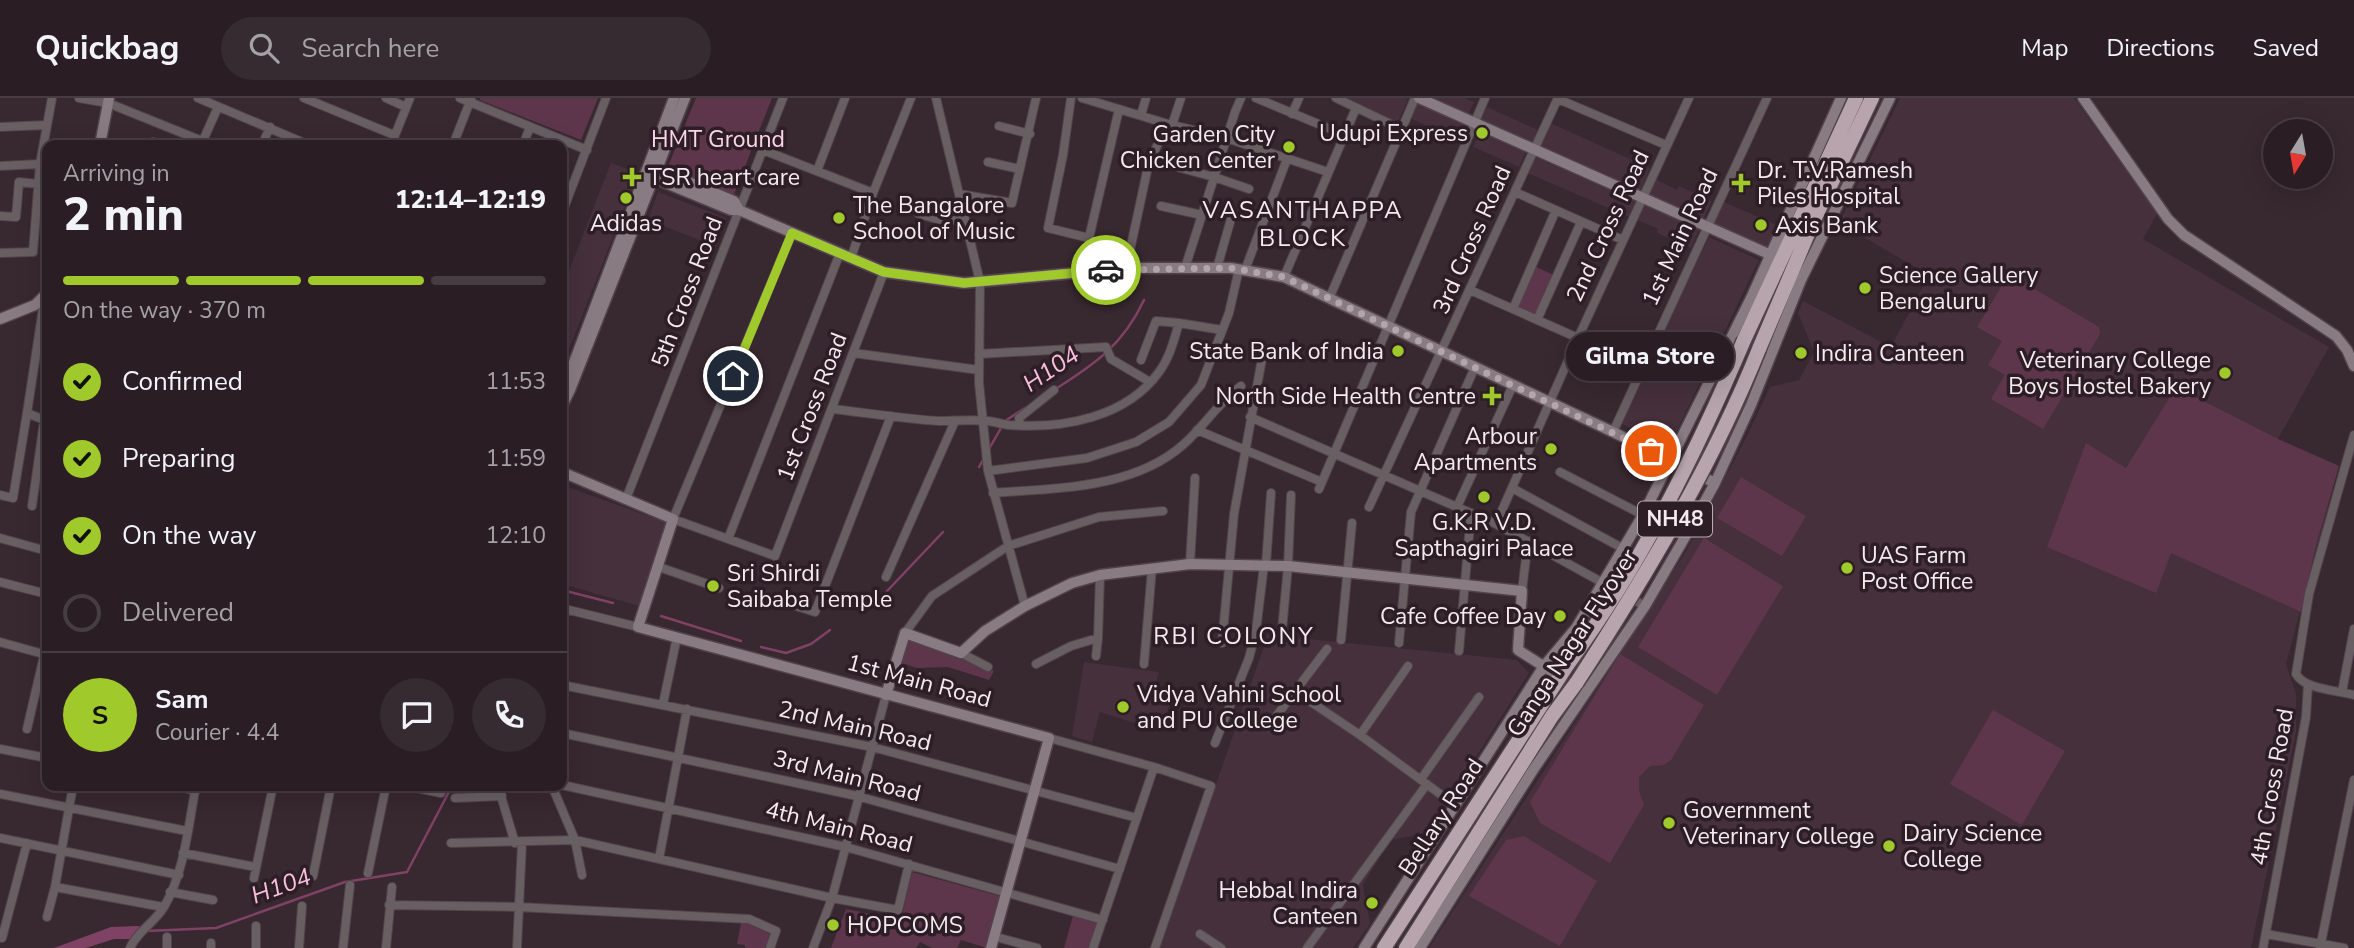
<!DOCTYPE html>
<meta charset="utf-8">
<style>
body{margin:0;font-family:"Nunito Sans",sans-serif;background:#362b31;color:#f1f3f6;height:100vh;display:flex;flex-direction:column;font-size:26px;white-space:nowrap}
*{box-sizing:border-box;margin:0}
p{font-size:23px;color:#a5a2a6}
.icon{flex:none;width:38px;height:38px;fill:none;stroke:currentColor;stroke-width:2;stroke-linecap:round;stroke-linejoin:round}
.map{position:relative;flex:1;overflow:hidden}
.side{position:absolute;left:42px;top:42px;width:525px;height:651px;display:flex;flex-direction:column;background:#2a1e24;border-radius:14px;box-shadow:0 7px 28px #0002,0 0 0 2px #463c41}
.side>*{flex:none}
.needle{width:46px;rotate:191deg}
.fabs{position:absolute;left:2263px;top:21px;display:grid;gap:14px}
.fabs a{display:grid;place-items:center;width:70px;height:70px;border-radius:50%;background:#2a1e24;box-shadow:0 7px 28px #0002,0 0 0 2px #463c41;font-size:35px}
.pin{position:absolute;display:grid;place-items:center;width:60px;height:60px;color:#fff;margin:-30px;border:4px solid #fff;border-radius:50%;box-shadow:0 2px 7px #0007}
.courier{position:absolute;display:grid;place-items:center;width:70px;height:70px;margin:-35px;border:5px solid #a0c92b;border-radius:50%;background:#fff;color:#222;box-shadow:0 2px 9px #0007}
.bubble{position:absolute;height:49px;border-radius:24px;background:#2a1e24;box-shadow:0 7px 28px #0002,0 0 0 2px #463c41;font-size:23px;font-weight:800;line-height:49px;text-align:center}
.summary em{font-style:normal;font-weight:800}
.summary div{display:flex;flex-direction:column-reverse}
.summary{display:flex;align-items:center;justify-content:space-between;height:119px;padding:0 21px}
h1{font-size:46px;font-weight:800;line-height:52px}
.bar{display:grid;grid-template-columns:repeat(4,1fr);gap:10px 7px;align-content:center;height:84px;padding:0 21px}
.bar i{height:9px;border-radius:5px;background:#463c41}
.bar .active{background:#a0c92b}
.bar p{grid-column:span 4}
.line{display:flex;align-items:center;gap:18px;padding:0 21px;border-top:2px solid #463c41}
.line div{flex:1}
.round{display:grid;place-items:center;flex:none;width:74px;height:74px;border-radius:37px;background:#362b31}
ol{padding:0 21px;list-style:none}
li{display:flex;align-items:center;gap:21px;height:77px}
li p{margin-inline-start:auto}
li .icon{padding:7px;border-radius:50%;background:#a0c92b;color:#111;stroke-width:4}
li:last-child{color:#a5a2a6}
li i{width:38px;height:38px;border:4px solid #463c41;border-radius:50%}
header{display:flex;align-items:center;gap:42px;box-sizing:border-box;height:98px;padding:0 35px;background:#2a1e24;border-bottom:2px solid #463c41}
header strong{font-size:33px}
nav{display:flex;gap:38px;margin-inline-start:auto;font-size:24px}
.search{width:490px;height:63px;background:#362b31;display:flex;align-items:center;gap:18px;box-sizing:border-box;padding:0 24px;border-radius:38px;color:#a5a2a6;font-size:26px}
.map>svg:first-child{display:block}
</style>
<header>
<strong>Quickbag</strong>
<div class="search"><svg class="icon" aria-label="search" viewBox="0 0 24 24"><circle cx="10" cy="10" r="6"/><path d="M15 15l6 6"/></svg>Search here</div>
<nav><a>Map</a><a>Directions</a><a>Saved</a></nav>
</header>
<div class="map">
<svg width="2354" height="850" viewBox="0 0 2354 850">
<rect width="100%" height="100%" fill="#382830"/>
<path fill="#45303b" d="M1342,0H1406L1408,1L1397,26Z
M1432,0H1465L1474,4L1468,16Z
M1900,0H2074L2157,116L2143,141L2329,249L2278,341L2339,368L2286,566L2296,596V634L2251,850H1429L1685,455L1746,340L1770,289L1799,282L1814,254L1798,215L1803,203L1891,249L1929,177L1839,125Z
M1418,4L1468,26L1461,43L1410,20Z
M1487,9L1538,32L1533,45L1481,22Z
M1548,24L1650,70L1640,93L1537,47Z
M1480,33L1526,53L1519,69L1473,49Z
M1532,58L1636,104L1629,119L1525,74Z
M611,65L638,75L562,269V191Z
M1655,81L1677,92L1679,88L1712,103L1703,122L1648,97Z
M658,94L726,120L715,148L648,122Z
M1722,103L1777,127L1767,150L1712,126Z
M1644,107L1699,132L1691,150L1657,135L1658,131L1637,122Z
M1709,139L1759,162L1669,349L1620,325Z
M562,387L668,425L639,508L562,486Z
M1268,537L1517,562L1529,575L1428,735L1390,742L1363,787L1370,826L1353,850H1159Z
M1084,564L1159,574L1152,597L1170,604L1162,634L1100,614L1092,644L1072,638Z"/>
<path fill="#5e364c" d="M480,0H598L581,42L480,2Z
M696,0H772L733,99L667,71Z
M1534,168L1554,177L1536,217L1516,208Z
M2009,176L2099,229L2100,236L2043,331L1991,301L2005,277L1988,267L2002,243L1977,229Z
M2176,289L2278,341L2339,368L2316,447L2301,514L2171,455L2156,495L2047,449L2086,345L2126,370Z
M1741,379L1806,418L1782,458L1717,420Z
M1704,440L1783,488L1717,597L1638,549Z
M909,540L994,573L989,582L948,569L917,570L902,565Z
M1620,556L1704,607L1671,662L1664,667L1650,668L1639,679V693L1644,707L1610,765L1540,725L1530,704Z
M1993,612L2065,653L2022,727L1950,686Z
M1524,738L1597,783L1560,848L1469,798L1506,742Z
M912,774L1003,799L987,850L961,842L957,850H932L920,844L916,850H831L846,811L901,822Z
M1073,818L1099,826L1090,850H1064Z
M741,825H748L770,836L765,850H745V847L737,846Z"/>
<path fill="#7f4264" d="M137,828L146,829L133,838L132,841H114L86,850H54L111,829Z"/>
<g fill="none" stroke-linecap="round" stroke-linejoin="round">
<path stroke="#7f4264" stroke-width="2.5" d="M1054,292C1095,266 1123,247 1144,202
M989,351L1005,323L1025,310
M979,369L984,360
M562,492L613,505
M871,510L943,434
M661,518L741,543
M761,549L786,555L811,546L830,532
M146,833L216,830L345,784L407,774L452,688"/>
<defs>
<path id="street" d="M79,0L108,5L212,47
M198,0L309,47
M304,0L394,37
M386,0L406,9
M460,0L587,52
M936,0L980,184L979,285L988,373
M1071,0L1063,57L1048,130L1089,140L1119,11
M1082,0L1168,26L1226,40L1328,74
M1256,0L1328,30
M1336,0L1401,31
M1558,1L1666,47
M1292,16L1299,0
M1141,17L1146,0
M1172,27L1181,0
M999,28L1030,36
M0,29L47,27
M152,47L153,44
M201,47L218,9
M262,47L270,29
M391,47L410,0
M453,47L471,1
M523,47L530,29
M763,52L873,95
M988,64L1020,71
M1166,66L1214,79L1249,91
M0,68L40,66
M817,73L845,0
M1515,94L1623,142
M959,96L1012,105L1036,0
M1161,108L1202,117
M562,115L606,0
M919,116L940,122H965
M0,118L16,119L19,84L47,87
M792,135L673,421L775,458L884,174
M0,155L33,154L40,66L52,0
M851,160L873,95L911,0
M1185,170L1235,14L1241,0
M1217,170L1233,114
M1126,171L1149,64L1168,26
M1245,172L1287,61
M1284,179L1356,10
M1470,192L1578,240
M45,197L27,315L47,323
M1329,201L1415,0
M1513,211L1556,112
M1537,222L1581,124
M853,255L979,272
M979,256L1106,249L1111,261L1150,284
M1141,262L1156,223L1179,225L1222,232
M833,311C868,315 904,321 939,323C955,323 972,321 988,323C995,324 1002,326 1009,327C1062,331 1126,320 1159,274C1170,259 1174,242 1179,225
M1250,319L1496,426L1645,508
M1020,327L1019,320L1054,292
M1197,332L1322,384
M1613,334L1767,0
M2354,337L2309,496L2296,576C2305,592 2337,592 2354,597
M1560,374L1643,417
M1512,390L1624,451
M1319,391L1485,0
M993,395C1057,390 1134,391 1184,346C1205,327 1219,304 1241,288
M0,397L13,400L27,315
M626,401L783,0
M32,408L47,303
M1369,409L1558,0
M1457,409L1513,287
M1496,426L1578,240L1689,0
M0,440L47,453
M728,441L840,155
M1190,466L1195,380
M1266,467L1271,395
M659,469L719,490
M886,479L955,323
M0,484L47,496
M1522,493L1528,443
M765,498L815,514L891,318
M1025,508L988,373L1087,360L1136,344L1169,324L1201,287L1229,215L1239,171
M562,514L569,512L638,529
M1282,532L1288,468L1291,397
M905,535L932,498L1008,448L1099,419L1163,413
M1341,542L1352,425
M0,544L47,557
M1222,545L1234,416L1263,255
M1399,545L1411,414L1475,269
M1459,553L1471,415
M961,555L988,569
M1096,558L1098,540
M1036,566L1071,548L1098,540L1100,477
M1144,566L1152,470
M562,587L872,649L1137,720
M1296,594L1360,637L1455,707
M2342,594L2354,531
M663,606L677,539
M1268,629L1327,551
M27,631L47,545
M562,635L857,698L1120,771
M1360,637L1408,568
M1049,640L1154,669L1211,688L1155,850
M1215,645L1249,560L1256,533L1264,467
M0,651L47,660
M1421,681L1479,599
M562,687L846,749L1103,822
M177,688L195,693
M407,688L441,695
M498,688L515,745
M552,688L575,742L832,800L898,812L909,766
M222,689V688
M0,696L187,733
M455,700L502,698
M0,740L179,777
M451,745L575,742L582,777
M183,755L256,769
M659,761L687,611
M368,775L386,688
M313,778L331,688
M254,780L273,688
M55,789L163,809
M170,794L213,802
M389,807L519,809L749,821L776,833L770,850
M47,819L55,789L73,688
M1200,836L1221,850
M2266,836L2344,850
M996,839L1037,850
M2,840L27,745
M130,850C137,834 154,825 164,809C185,773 188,728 196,688
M167,850V839
M211,850V845
M256,850V828
M299,850L302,808
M343,850L350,787
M386,850L392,789
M517,850L522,745
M813,850L832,800L886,597
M1093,850L1154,669
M1307,850L1427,686
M2263,850L2306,619L2308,586
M2320,850L2354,682"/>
<path id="secondary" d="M1419,0L1771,157L1775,163
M2083,0L2168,121L2184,137L2336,238L2347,252L2354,268
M100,47L109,0
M653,69L734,103L739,112
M646,77L731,112H739L884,174L964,185L1131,170H1231L1284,179L1613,334L1715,385
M0,221L35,207L47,195
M562,296L674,0
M562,308L570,292L685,0
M562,374L673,421L638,529L1049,640L991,850
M886,597L905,535L961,555L985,533L1025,508L1072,485L1100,477L1190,466L1288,468L1522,493L1518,552L1559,578
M1364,850L1544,568L1576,530L1643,417L1751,200L1841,0
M1420,850L1533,672L1645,508L1692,427L1715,385L1751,307L1801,182L1890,0"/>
<path id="highway" d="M1744,242L1856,0
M1759,251L1813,124L1872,0
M1384,850L1568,566
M1406,850L1552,618L1577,584"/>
</defs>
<use href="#street" stroke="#52434b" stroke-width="10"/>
<use href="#secondary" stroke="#52434b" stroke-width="13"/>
<use href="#highway" stroke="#52434b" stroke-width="17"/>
<use href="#street" stroke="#685f63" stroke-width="8"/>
<use href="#secondary" stroke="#887b81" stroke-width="10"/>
<use href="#highway" stroke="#b7a4ad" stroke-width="14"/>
<defs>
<path id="highway-bridge" d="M1568,566C1641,467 1696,355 1744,242
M1577,584C1645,479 1712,368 1759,251"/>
</defs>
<use href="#highway-bridge" stroke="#52434b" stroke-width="17" stroke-linecap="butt"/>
<use href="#highway-bridge" stroke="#b7a4ad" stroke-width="14"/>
</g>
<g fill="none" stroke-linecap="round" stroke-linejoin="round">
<path stroke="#b2a6ac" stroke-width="7" stroke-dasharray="0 12.6" d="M1106,172L1231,170L1284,179L1651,353"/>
<path stroke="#a0c92b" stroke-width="9" d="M733,278L792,135L884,174L964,185L1106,172"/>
</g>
<g fill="#a0c92b" stroke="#2d1e26" stroke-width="2.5">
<circle cx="1482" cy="35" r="7"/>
<circle cx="1289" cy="49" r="7"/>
<path d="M628.5 68.5h7v7h7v7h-7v7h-7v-7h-7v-7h7z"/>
<path d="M1737.5 74.5h7v7h7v7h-7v7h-7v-7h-7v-7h7z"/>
<circle cx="626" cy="100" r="7"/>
<circle cx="839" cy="120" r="7"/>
<circle cx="1761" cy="127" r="7"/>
<circle cx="1865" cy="190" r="7"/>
<circle cx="1398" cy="253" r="7"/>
<circle cx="1801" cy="255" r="7"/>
<circle cx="2225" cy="275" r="7"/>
<path d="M1488.5 287.5h7v7h7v7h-7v7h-7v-7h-7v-7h7z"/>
<circle cx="1551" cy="351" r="7"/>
<circle cx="1484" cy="399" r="7"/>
<circle cx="1847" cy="470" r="7"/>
<circle cx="713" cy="488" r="7"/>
<circle cx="1560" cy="518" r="7"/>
<circle cx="1123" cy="609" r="7"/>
<circle cx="1669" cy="725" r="7"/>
<circle cx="1889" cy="748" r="7"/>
<circle cx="1372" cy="805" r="7"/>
<circle cx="833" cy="827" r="7"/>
</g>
<g text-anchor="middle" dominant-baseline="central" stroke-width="7" stroke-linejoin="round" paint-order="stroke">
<rect fill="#2d1e26" stroke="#b8adb3" stroke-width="2" x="1638" y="403.5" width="74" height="35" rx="5"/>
<g font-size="21" font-weight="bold" fill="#f4eaef">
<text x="1675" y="421">NH48</text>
</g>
<g font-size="23" fill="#f4eaef" stroke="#2d1e26" text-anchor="start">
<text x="1468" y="35" text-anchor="end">Udupi Express</text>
<text x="1275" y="36" text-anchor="end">Garden City<tspan x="1275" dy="26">Chicken Center</tspan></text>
<text x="1757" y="72">Dr. T.V.Ramesh<tspan x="1757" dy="26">Piles Hospital</tspan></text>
<text x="648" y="79">TSR heart care</text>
<text x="853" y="107">The Bangalore<tspan x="853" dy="26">School of Music</tspan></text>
<text x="626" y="125" text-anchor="middle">Adidas</text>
<text x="1775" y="127">Axis Bank</text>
<text x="1879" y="177">Science Gallery<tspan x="1879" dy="26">Bengaluru</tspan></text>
<text x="1384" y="253" text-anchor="end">State Bank of India</text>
<text x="1815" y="255">Indira Canteen</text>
<text x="2211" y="262" text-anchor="end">Veterinary College<tspan x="2211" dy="26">Boys Hostel Bakery</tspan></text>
<text x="1476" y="298" text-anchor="end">North Side Health Centre</text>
<text x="1537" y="338" text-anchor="end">Arbour<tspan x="1537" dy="26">Apartments</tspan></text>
<text x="1484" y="424" text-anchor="middle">G.K.R V.D.<tspan x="1484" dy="26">Sapthagiri Palace</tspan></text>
<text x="1861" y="457">UAS Farm<tspan x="1861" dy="26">Post Office</tspan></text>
<text x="727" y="475">Sri Shirdi<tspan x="727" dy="26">Saibaba Temple</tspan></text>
<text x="1546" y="518" text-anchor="end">Cafe Coffee Day</text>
<text x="1137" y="596">Vidya Vahini School<tspan x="1137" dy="26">and PU College</tspan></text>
<text x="1683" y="712">Government<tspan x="1683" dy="26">Veterinary College</tspan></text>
<text x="1903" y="735">Dairy Science<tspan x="1903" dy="26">College</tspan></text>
<text x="1358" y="792" text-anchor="end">Hebbal Indira<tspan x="1358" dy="26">Canteen</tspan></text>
<text x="847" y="827">HOPCOMS</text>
</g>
<g font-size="23" fill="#fcd5e8" stroke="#2d1e26">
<text x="718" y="41">HMT Ground</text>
</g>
<g font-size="23" fill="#f4eaef" stroke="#2d1e26">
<text transform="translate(1608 128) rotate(-65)">2nd Cross Road</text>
<text transform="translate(1680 139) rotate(-65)">1st Main Road</text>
<text transform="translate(1472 142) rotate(-66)">3rd Cross Road</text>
<text transform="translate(687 194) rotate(-69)">5th Cross Road</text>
<text transform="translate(812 309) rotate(-69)">1st Cross Road</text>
<text transform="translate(1572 545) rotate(-57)">Ganga Nagar Flyover</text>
<text transform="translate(919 583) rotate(15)">1st Main Road</text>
<text transform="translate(855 628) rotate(13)">2nd Main Road</text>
<text transform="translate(847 678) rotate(14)">3rd Main Road</text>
<text transform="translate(2272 689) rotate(-80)">4th Cross Road</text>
<text transform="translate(1441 719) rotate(-57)">Bellary Road</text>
<text transform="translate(839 729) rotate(14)">4th Main Road</text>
</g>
<g font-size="24" letter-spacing="2" fill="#f4eaef" stroke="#2d1e26">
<text x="1303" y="112">VASANTHAPPA<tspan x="1303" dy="28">BLOCK</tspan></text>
<text x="1234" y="538">RBI COLONY</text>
</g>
<g font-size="24" font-style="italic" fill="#f8bfdc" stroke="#2d1e26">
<text transform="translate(1051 271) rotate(-34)">H104</text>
<text transform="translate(281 788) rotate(-20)">H104</text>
</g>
</g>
</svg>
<div class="fabs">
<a><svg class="needle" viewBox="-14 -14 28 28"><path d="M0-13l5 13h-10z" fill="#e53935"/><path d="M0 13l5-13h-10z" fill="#a5a2a6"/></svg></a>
</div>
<div class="pin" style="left:1651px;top:353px;background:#ea580c"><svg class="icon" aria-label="bag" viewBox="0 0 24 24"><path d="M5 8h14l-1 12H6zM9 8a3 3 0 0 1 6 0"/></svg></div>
<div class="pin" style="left:733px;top:278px;background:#1f2937"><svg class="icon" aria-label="home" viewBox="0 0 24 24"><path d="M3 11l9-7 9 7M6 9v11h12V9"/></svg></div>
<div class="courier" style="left:1106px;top:172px"><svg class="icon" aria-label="car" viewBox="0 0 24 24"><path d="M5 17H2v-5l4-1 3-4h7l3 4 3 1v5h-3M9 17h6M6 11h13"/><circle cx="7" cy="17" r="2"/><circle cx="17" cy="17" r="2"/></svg></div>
<div class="bubble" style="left:1566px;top:234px;width:168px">Gilma Store</div>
<section class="side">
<div class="summary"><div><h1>2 min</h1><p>Arriving in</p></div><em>12:14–12:19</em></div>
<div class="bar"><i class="active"></i><i class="active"></i><i class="active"></i><i></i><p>On the way · 370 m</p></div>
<ol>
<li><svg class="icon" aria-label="check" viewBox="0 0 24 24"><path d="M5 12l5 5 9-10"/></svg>Confirmed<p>11:53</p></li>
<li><svg class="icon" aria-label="check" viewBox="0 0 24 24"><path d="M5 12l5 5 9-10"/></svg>Preparing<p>11:59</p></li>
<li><svg class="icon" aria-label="check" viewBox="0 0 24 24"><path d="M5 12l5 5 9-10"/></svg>On the way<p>12:10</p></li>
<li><i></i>Delivered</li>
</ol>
<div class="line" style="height:126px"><b class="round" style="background:#a0c92b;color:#111">S</b><div><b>Sam</b><p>Courier · 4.4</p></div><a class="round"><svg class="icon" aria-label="chat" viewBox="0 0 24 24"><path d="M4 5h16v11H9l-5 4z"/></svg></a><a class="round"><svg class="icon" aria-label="phone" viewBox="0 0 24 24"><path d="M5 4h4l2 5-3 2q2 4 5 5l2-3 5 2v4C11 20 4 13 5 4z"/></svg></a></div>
</section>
</div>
